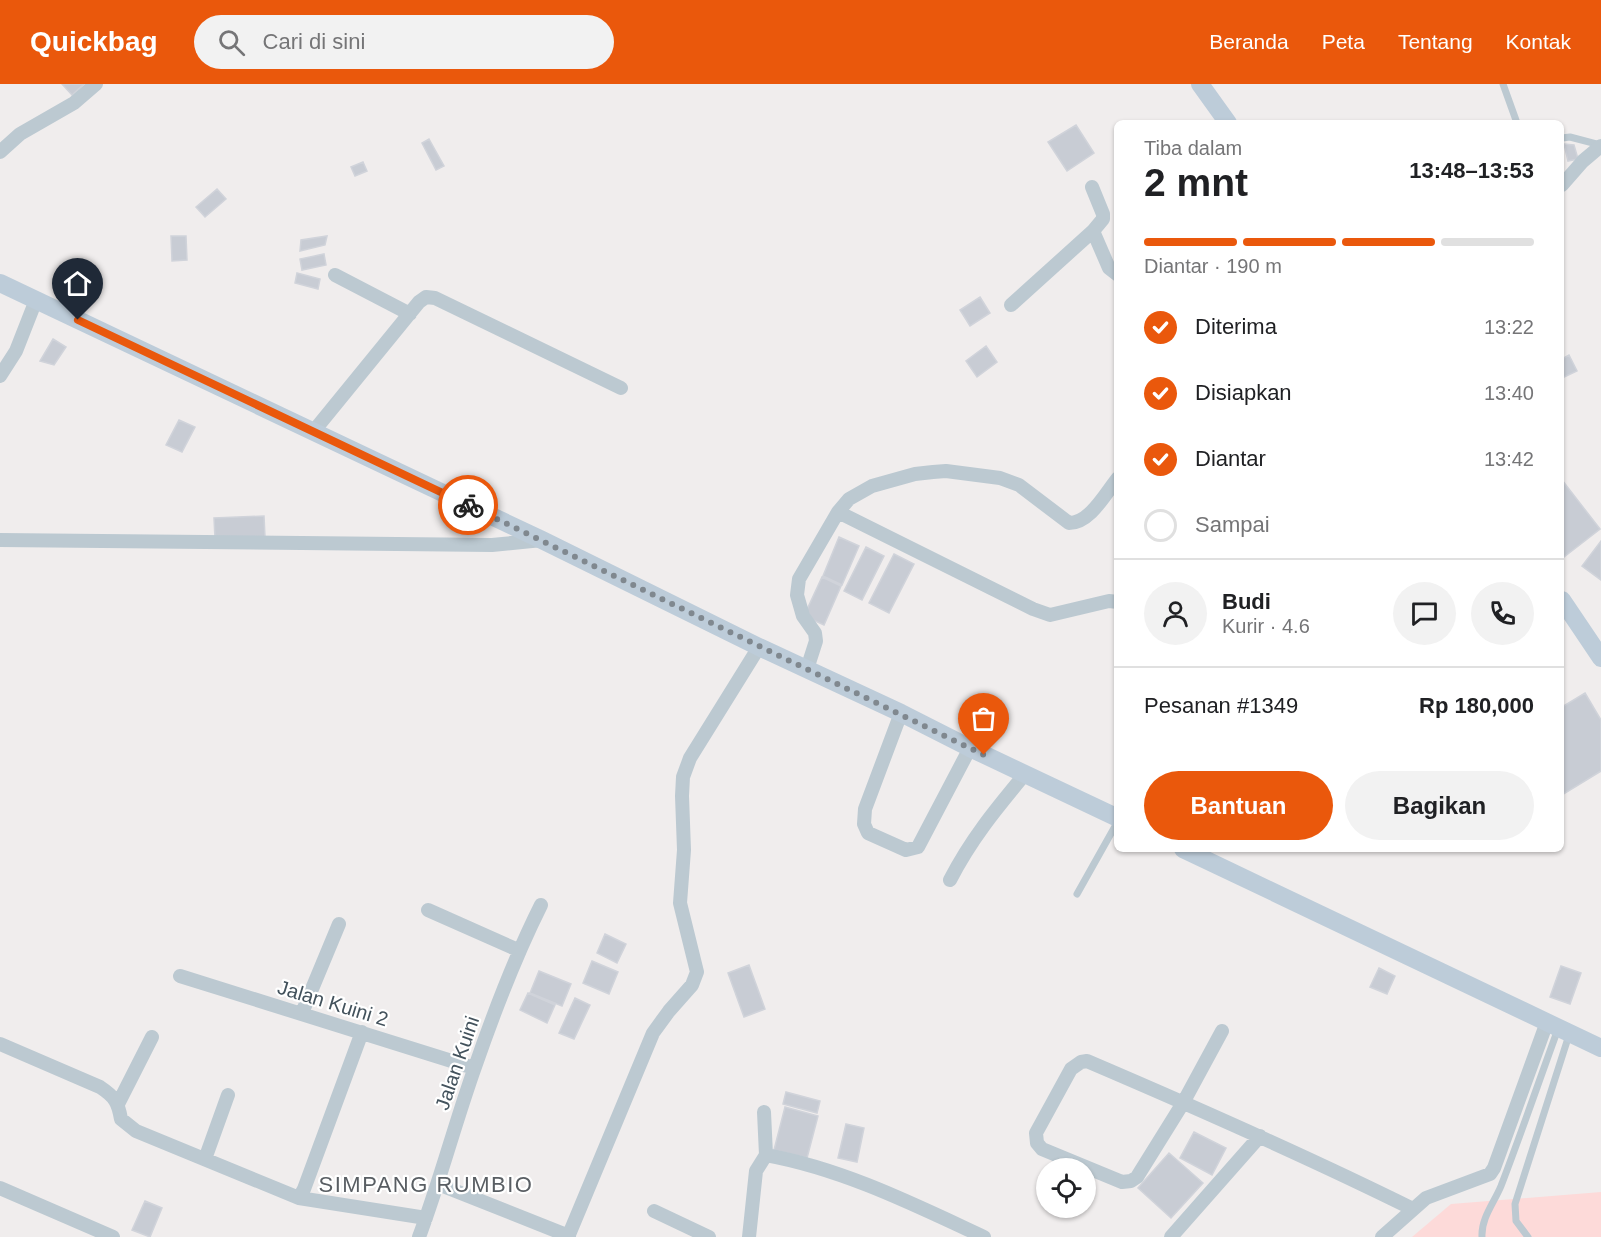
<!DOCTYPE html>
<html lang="id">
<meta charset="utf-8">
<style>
body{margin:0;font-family:Arial,sans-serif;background:#f2f2f2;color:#202124;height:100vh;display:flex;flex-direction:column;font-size:22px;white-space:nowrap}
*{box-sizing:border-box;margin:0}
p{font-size:20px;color:#757577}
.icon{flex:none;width:33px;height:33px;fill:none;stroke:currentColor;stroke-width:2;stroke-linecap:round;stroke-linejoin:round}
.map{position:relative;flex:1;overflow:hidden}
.side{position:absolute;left:1114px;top:36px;width:450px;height:732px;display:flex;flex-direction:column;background:#fff;border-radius:9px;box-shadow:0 2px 4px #0004}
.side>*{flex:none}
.tools{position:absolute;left:1036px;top:1074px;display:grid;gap:12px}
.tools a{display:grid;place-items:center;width:60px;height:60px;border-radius:50%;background:#fff;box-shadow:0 2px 4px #0004;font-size:30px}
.pin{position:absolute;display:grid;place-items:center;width:51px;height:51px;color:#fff;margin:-62px -26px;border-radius:50% 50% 50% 0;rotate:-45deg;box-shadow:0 0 6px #0007}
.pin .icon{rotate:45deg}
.courier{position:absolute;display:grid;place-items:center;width:60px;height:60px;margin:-30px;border:4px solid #ea580c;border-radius:50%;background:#fff;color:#222;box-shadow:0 2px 8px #0007}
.head em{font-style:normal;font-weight:800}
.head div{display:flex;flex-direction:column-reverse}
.head{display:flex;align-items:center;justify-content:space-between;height:102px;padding:0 30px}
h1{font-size:39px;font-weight:800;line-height:45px}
.bar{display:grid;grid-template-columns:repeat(4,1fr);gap:9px 6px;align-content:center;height:72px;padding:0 30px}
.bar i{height:8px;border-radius:4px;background:#e0e0e0}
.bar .selected{background:#ea580c}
.bar p{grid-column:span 4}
.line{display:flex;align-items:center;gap:15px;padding:0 30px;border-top:2px solid #e0e0e0}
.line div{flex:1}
.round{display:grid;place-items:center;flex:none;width:63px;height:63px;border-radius:32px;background:#f2f2f2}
ol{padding:0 30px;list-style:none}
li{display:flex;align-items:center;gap:18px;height:66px}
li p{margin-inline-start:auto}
li .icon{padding:6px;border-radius:50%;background:#ea580c;color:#fff;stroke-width:4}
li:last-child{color:#757577}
li i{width:33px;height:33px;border:3px solid #e0e0e0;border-radius:50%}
.action{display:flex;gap:12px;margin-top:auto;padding:12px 30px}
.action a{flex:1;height:69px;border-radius:36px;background:#ea580c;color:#fff;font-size:24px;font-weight:800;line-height:69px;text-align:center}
.action a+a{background:#f2f2f2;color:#202124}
header{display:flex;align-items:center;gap:36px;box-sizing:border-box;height:84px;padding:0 30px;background:#ea580c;color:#fff}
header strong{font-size:28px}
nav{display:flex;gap:33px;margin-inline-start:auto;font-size:21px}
.search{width:420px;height:54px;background:#f2f2f2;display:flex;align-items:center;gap:15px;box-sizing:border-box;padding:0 21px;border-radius:33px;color:#757577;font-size:22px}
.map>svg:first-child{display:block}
</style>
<header>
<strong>Quickbag</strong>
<div class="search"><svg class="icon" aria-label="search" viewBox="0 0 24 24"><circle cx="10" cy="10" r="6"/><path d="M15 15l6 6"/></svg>Cari di sini</div>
<nav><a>Beranda</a><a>Peta</a><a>Tentang</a><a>Kontak</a></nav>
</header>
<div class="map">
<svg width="1601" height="1153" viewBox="0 0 1601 1153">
<rect width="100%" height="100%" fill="#f0eded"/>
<path fill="#fddad9" d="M1601,1108V1153H1412L1451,1120Z"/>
<path fill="#c8ccd4" stroke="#d0d3da" stroke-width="1.5" d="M62,0H84L72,11Z
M1076,41L1094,69L1067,87L1048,58Z
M429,55L444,82L436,86L422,59Z
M1564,60L1574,61L1578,75L1568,77Z
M363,78L367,87L355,92L351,83Z
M217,105L226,115L205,133L196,123Z
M171,152H186L187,176L172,177Z
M327,152L325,161L300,167L301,156Z
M324,170L326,181L302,186L300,175Z
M297,189L320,195L318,205L295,199Z
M980,213L990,229L970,242L960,226Z
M53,255L66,263L54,281L40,277Z
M986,262L997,278L977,293L966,277Z
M1569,271L1577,287L1562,294V275Z
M179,336L195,343L182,368L166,361Z
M1562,396L1600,445L1564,473L1562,470Z
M264,432L265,453L215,455L214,434Z
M839,453L859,462L842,501L823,492Z
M1601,457V496L1582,482Z
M866,463L884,472L862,516L844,507Z
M894,470L914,480L889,529L869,519Z
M822,493L841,502L824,541L804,532Z
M1585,609L1601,636V687L1562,711V623Z
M605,850L626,860L617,879L597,869Z
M592,877L618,888L609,910L583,899Z
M749,881L765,925L744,933L728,889Z
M1561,882L1581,889L1570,920L1550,913Z
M1379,884L1395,892L1387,910L1370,903Z
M539,887L571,900L562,922L530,909Z
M528,909L555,921L547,939L520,926Z
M575,914L590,921L574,955L559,949Z
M786,1008L820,1017L817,1029L783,1020Z
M785,1023L818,1032L807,1074L774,1066Z
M846,1040L864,1044L857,1078L838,1074Z
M1194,1048L1226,1064L1212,1091L1180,1074Z
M1169,1069L1203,1099L1171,1134L1138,1104Z
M145,1117L162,1124L150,1153L132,1146Z"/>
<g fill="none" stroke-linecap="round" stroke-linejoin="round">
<path stroke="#bcc9d1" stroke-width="7" d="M1503,0L1517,39
M1562,54L1570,53L1601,61
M1077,810L1118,737
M1482,1153C1481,1134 1494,1119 1501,1102C1521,1050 1539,997 1558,945
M1528,1153L1516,1137L1515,1120L1569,951"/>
<path stroke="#bcc9d1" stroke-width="14" d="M0,68L20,50L74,19L96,0
M1562,101L1583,77L1601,62
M1092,103L1103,130V135L1093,147L1109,184L1118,191
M335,191L410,230
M1011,221L1093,147
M0,292L16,267L36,216
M313,348L419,218L426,213L435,214L621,304
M838,428L1033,525L1050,531L1109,517L1118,518
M0,456L492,461L542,456
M807,585L816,557L815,549L803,532L797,511L799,495L838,428L849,415L872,402L915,390L933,388L946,387L1000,394L1019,401L1069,439C1090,439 1105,410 1118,394
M901,629L865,725L864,740L868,749L906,766L918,763L970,664
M950,796C971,755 996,725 1025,690
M428,826L518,866
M180,892L474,984
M302,929L339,840
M1222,947L1183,1019L1137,1093L1131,1097L1122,1098L1042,1065L1037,1059L1036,1049L1071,985L1081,978L1087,977C1197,1024 1306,1072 1413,1125
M0,960L100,1003C115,1013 118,1018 121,1035L136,1047L299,1114L304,1105L362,948
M118,1020L152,953
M766,1071C843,1085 913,1120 984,1153
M205,1075L228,1011
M438,1100L569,1152
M0,1104L113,1153
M299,1114L426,1134
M654,1127L709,1153
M419,1153C440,1097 455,1039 475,983C494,928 515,873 541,821
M568,1153L653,949L669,927L692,901L697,888L680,819L684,766L682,712L683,693L690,674L759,563
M749,1153L756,1087L766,1071L764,1028
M1171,1153L1260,1052
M1382,1153L1426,1114L1490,1090L1494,1084L1547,938"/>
<path stroke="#bdccd9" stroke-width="18" d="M1200,0L1228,39
M0,199L542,456L759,563L901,629L970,664L1118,734
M1562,516L1601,574
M1183,765L1601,964"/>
</g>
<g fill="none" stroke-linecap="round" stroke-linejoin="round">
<path stroke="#80888f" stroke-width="6" stroke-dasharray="0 10.8" d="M468,421L984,671"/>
<path stroke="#ea580c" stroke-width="8" d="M78,236L468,421"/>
</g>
<g text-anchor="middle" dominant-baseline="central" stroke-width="4.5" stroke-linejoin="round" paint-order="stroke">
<g font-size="20" fill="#43525c" stroke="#fff">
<text transform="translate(333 919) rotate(17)">Jalan Kuini 2</text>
<text transform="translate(457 979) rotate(-71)">Jalan Kuini</text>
</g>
<g font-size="22" letter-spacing="1.5" fill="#595e63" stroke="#fff">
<text x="426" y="1100">SIMPANG RUMBIO</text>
</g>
</g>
</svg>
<div class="tools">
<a><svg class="icon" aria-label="locate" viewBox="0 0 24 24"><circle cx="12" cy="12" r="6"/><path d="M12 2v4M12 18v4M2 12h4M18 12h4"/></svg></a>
</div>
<div class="pin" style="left:984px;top:671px;background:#ea580c"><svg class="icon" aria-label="bag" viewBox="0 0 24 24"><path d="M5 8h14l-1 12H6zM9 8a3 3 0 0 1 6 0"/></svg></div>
<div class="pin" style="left:78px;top:236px;background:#1f2937"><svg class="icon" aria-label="home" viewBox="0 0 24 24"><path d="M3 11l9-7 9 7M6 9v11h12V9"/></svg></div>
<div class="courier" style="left:468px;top:421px"><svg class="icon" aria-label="bike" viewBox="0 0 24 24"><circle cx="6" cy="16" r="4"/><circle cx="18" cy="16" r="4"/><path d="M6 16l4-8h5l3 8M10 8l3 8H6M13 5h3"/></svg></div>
<section class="side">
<div class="head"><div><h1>2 mnt</h1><p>Tiba dalam</p></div><em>13:48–13:53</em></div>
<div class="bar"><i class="selected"></i><i class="selected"></i><i class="selected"></i><i></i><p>Diantar · 190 m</p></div>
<ol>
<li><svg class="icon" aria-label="check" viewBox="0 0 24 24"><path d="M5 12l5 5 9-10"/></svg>Diterima<p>13:22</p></li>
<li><svg class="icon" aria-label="check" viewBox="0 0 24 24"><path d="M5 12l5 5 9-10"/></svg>Disiapkan<p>13:40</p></li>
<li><svg class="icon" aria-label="check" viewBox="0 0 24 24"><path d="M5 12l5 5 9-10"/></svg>Diantar<p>13:42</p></li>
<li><i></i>Sampai</li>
</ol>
<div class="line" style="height:108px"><a class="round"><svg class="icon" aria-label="person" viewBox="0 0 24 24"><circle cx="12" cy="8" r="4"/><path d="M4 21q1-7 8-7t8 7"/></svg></a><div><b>Budi</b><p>Kurir · 4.6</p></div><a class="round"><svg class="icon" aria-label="chat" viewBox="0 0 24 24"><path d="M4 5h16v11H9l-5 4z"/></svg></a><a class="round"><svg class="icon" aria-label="phone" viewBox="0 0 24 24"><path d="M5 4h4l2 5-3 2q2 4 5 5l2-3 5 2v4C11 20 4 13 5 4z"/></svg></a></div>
<div class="line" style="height:78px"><div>Pesanan #1349</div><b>Rp 180,000</b></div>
<div class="action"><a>Bantuan</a><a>Bagikan</a></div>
</section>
</div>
